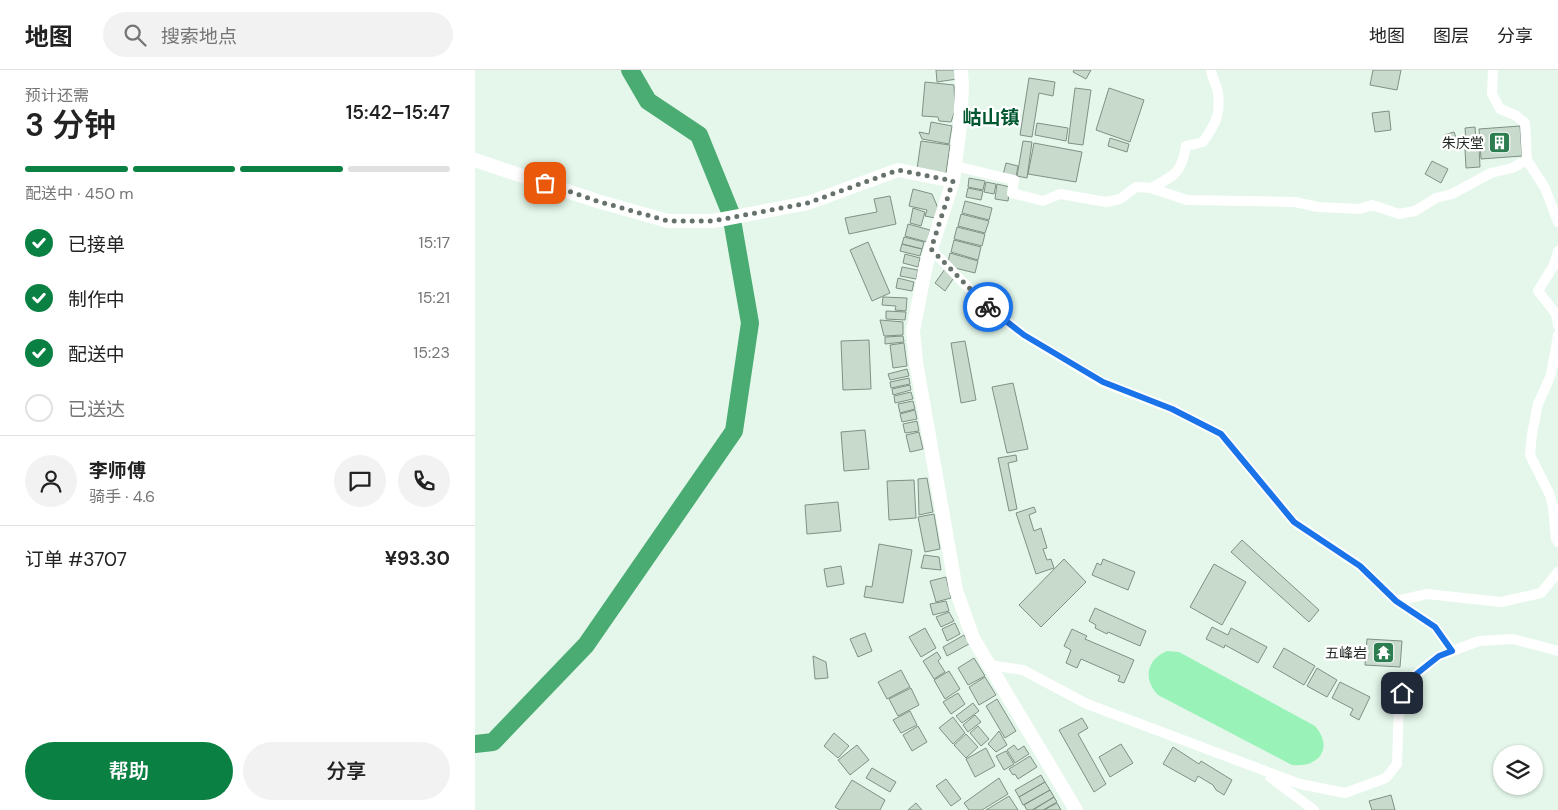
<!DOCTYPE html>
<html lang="zh">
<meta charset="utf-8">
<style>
body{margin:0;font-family:"DM Sans","Noto Sans SC",sans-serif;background:#f2f2f2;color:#222;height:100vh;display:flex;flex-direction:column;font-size:19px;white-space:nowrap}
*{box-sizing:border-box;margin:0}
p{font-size:16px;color:#767676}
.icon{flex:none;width:28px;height:28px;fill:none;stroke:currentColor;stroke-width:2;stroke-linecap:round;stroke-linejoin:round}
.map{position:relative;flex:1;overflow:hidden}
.sheet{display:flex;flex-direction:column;background:#fff;width:475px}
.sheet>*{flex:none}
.tools{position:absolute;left:1018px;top:675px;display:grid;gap:10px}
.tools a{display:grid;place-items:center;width:50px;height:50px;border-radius:50%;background:#fff;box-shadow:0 1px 4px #0004;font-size:25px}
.pin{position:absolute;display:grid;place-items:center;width:42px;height:42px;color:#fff;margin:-21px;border-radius:10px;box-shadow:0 2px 8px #0006}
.courier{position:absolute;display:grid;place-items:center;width:50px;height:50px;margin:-25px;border:4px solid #1a73e8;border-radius:50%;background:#fff;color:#222;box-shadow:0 1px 6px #0007}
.overview em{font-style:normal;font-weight:600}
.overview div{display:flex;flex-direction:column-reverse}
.overview{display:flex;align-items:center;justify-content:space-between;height:85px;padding:0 25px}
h1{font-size:32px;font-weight:600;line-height:38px}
.bar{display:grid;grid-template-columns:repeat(4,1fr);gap:8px 5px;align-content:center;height:60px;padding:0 25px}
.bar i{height:6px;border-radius:4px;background:#e0e0e0}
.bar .on{background:#0b8043}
.bar p{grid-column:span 4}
.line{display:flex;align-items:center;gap:12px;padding:0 25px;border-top:1px solid #e0e0e0}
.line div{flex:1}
.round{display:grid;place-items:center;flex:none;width:52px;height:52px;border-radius:26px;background:#f2f2f2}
ol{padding:0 25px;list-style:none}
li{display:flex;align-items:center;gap:15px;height:55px}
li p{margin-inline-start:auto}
li .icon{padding:5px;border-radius:50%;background:#0b8043;color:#fff;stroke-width:4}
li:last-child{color:#767676}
li i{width:28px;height:28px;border:2px solid #e0e0e0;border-radius:50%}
.primary-button{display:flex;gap:10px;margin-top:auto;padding:10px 25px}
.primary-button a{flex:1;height:58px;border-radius:30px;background:#0b8043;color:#fff;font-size:20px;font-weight:600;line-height:58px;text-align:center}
.primary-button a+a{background:#f2f2f2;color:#222}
header{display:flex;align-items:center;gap:30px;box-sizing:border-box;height:70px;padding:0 25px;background:#fff;border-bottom:1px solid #e0e0e0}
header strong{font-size:24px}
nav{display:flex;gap:28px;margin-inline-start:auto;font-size:18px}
.search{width:350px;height:45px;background:#f2f2f2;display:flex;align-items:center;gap:12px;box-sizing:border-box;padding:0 18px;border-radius:28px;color:#767676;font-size:19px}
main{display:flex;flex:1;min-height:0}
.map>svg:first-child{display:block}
</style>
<header>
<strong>地图</strong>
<div class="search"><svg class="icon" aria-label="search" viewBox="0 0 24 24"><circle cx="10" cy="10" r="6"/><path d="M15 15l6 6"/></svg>搜索地点</div>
<nav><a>地图</a><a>图层</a><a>分享</a></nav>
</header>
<main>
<section class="sheet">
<div class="overview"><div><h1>3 分钟</h1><p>预计还需</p></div><em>15:42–15:47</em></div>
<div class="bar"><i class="on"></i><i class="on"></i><i class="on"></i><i></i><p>配送中 · 450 m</p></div>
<ol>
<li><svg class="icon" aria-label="check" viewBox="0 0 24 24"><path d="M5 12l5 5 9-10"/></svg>已接单<p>15:17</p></li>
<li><svg class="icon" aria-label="check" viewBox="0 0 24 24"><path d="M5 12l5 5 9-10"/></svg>制作中<p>15:21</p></li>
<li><svg class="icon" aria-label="check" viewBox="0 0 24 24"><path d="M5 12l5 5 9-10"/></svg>配送中<p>15:23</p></li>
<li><i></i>已送达</li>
</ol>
<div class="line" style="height:90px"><a class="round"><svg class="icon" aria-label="person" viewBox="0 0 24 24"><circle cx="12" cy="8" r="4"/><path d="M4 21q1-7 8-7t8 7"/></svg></a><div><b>李师傅</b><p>骑手 · 4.6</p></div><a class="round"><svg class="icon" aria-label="chat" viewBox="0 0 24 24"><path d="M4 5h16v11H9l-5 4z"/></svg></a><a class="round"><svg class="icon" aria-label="phone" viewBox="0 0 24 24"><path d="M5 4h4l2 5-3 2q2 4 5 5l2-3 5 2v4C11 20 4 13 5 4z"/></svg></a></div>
<div class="line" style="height:65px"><div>订单 #3707</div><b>¥93.30</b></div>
<div class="primary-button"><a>帮助</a><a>分享</a></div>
</section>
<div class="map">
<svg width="1083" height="740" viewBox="0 0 1083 740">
<rect width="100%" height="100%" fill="#e4f7ea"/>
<path fill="#99f3b9" d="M692,581L704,582L840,656C859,678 844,698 817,695L683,625C668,609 671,590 692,581Z"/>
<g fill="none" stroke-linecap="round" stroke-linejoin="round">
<path stroke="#4aac72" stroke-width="18" d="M0,674L18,672L111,575L259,361L275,253L256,144L224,65L173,31L155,0"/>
</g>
<path fill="#c7dacc" stroke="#7f9184" d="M461,0H481L482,9L462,12Z
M599,0H616L611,9L598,2Z
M898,0H926L922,20L895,15Z
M554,8L580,12L578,26L564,23L557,67L545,65Z
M450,12L479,15L480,40L476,52L464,51L463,47L447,46Z
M600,18L616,20L608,75L593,73Z
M634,18L669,30L655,72L621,60Z
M914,41L916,60L900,62L897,43Z
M456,52L477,56L474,74L447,69L444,62L454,64Z
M562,53L593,58L591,71L560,65Z
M1045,56L1047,86L1006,89L1004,59Z
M1000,57L1001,72H991L990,58Z
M979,62L982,70L972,74L969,65Z
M635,68L654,74L652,82L633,76Z
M446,71L475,75L471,103L442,99Z
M548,71L557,72L552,108L542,106Z
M559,73L607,82L601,112L553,104Z
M1004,77L1005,97L991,98L990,79Z
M957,91L973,99L966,113L950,104Z
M531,93L543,96L541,107L528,105Z
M494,108L510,111L508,120L493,117Z
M511,112L521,114L519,124L509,122Z
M522,114L535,117L533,131L520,129Z
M493,118L508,121L506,130L491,127Z
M438,119L457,124L463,138L460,148L450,146L452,140L434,136Z
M415,126L421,154L374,164L370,148L402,142L399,129Z
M490,131L517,138L514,150L487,143Z
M438,138L450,142L446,156L435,153Z
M486,144L514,151L510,163L483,156Z
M433,154L455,160L452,172L430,166Z
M482,157L510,164L507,176L479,169Z
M429,167L449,172L447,179L427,174Z
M479,170L506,177L503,190L476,182Z
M393,172L415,223L397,231L375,180Z
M427,174L447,179L445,186L425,181Z
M475,183L503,191L500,203L472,196Z
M430,184L445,188L443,197L428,193Z
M427,197L443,200L441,209L425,206Z
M470,199L480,206L470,221L460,213Z
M423,208L439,212L437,221L421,218Z
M408,227L432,228L431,241L420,240L421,236L407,235Z
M411,241L431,242L430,250L411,249Z
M405,250L428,252V265L409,266Z
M428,266L429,272L410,274V267Z
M394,270L396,319L368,320L366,271Z
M490,271L501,330L486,333L476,273Z
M429,273L432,296L418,298L415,275Z
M432,299L434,306L415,310L413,304Z
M434,308L435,314L416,318L415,312Z
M538,313L553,379L532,383L517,317Z
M435,315L436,320L418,325L417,319Z
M436,322L438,329L420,333L419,326Z
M438,331L440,339L425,343L423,334Z
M440,340L442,349L427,352L425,344Z
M442,351L444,361L430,363L428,354Z
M390,360L394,399L369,401L366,362Z
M444,362L448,379L435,382L431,365Z
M541,385L542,391L533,393L542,439L534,441L523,388Z
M452,408L458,442L444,445L443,409Z
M439,410L441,448L414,450L412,411Z
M363,432L366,461L332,464L330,435Z
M559,437L561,442L554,445L559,461L566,458L572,478L568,479L572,490L576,489L579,498L561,504L541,443Z
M459,444L465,479L450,482L443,447Z
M767,470L844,540L834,552L756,482Z
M404,474L437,480L428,533L389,527L391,516L397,517Z
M449,485L464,487L466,500L446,498Z
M589,489L611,512L566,557L544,535Z
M628,489L660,502L653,520L617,505L622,493L626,495Z
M739,494L771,512L747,555L715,537Z
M366,496L369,514L352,517L349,499Z
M471,507L476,528L461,532L455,511Z
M471,531L474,541L458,545L455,534Z
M620,538L671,561L665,576L633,562L632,564L620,558L621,555L614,551Z
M474,542L479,551L466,557L461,547Z
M480,553L485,564L472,571L467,559Z
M737,557L753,565L756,558L792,577L783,593L750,575L749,578L731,569Z
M450,558L461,578L446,587L434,567Z
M597,559L612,566L610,569L659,590L649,613L643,611L645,606L606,589L602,598L591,593L596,580L589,576Z
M390,563L397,581L383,587L375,569Z
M489,565L494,574L472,586L468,577Z
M892,569L927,571L925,597L890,595Z
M809,578L840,596L829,615L798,597Z
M462,582L466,588L463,591L470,602L459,609L448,591Z
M338,586L351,592L353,608L340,609Z
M499,588L510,606L493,615L483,598Z
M842,598L862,610L852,627L832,616Z
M426,600L435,617L412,629L403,612Z
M474,601L485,619L470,629L459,610Z
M510,607L521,625L504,635L494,617Z
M865,612L895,627L884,650L875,645L878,639L857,628Z
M436,618L444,635L423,646L414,629Z
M483,623L490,634L476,644L468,632Z
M522,629L541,661L530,668L511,636Z
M498,633L504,641L487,653L481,646Z
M435,641L442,655L426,663L418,650Z
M500,645L506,652L493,662L488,655Z
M478,647L490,663L478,674L464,658Z
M607,648L613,658L603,664L631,714L619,722L584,660Z
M443,656L452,672L437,681L428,665Z
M503,656L514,669L506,676L495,663Z
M524,661L532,675L521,682L513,674Z
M359,663L374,676L363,688L349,676Z
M491,664L503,677L491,688L479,675Z
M646,674L658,693L635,707L624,687Z
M382,675L394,690L375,705L363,690Z
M539,675L543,680L549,676L554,684L540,693L532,680Z
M698,677L724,694L726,691L757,710L749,725L741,720L738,715L723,706L720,712L688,694Z
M511,678L520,696L500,707L491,689Z
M531,681L539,694L529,700L521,686Z
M555,686L562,697L543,709L540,704L538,705L534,699Z
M397,698L421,712L415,722L391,708Z
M566,705L570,712L544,727L540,720Z
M524,708L533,724L507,740H494L489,733Z
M471,709L486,729L476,736L461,716Z
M377,710L410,730L405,740H365L360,737Z
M570,712L575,720L548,735L544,727Z
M575,720L579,727L557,740H552L549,735Z
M916,725L920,740H897L894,731Z
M534,726L543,740H511Z
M579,727L582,732L568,740H558Z
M441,733L447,740H433Z
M582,733L586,740H569Z"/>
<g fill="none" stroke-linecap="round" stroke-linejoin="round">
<path stroke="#fff" stroke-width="10" d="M1018,0L1017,24L1025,39L1040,45L1050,53L1052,90L1070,118L1083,152
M480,96L539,110L537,123L568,131L585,124L631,132L645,129L661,117L676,118L712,130L820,132L843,137L885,139L897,135L924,144L940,141L961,128L977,124L1016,103L1037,98L1052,90
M676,118C700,105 706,104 711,76L728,72C740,54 746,46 743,23C742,16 737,8 736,0
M456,179L508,233L549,265L627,312L697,339L746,364L819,452L885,496L921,531L952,524L1026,532L1066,523L1083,502
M1083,181L1079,195L1063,221L1081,244L1083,256
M1083,265L1076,305L1063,334L1057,364L1055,385L1075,425L1078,437L1081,469L1083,472
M921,531L960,557L977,581
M514,595L548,600L612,634L825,714L870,723L911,708L922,694L924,633L930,613L964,586L1004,571L1038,569L1083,581
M795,707L839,740"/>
<path stroke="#fff" stroke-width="14" d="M486,0L487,17L485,56L478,111L451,195L438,261L441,292L481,520L498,568L601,740
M0,90L122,131L193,151H238L333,133L423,100L478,111"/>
</g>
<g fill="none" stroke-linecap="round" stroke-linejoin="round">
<path stroke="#67726a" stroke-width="5" stroke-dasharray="0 9" d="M70,113L122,131L193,151H238L333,133L423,100L478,111L456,179L513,237"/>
<path stroke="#1a73e8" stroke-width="6" d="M513,237L549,265L628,312L697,339L746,364L819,452L885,496L921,531L960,557L977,581L964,586L930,613L927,623"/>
</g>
<defs>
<symbol id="building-square" viewBox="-11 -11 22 22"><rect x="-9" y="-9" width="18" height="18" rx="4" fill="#2c7e50" stroke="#fff"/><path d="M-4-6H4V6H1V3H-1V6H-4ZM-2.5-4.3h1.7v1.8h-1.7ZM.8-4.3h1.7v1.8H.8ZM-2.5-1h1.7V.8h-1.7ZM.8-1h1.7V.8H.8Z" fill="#fff"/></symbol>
<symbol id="temple-square" viewBox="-11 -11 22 22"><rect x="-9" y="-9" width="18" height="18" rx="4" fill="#2c7e50" stroke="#fff"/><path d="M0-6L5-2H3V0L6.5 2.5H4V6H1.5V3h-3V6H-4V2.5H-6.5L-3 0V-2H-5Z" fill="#fff"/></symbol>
</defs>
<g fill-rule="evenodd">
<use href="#building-square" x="1012" y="60" width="25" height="25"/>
<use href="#temple-square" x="896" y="570" width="25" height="25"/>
</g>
<g text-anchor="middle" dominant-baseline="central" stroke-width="4.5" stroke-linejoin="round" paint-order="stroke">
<g font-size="14" fill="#232a25" stroke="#fff" text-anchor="end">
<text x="1009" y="73">朱庆堂</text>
<text x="892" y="583">五峰岩</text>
</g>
<g font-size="19" font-weight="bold" fill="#00572f" stroke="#fff">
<text x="516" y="47">岵山镇</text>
</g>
</g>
</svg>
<div class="tools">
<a><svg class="icon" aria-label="layers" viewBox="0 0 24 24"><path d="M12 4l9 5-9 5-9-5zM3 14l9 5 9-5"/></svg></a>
</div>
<div class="pin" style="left:70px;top:113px;background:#ea580c"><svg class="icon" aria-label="bag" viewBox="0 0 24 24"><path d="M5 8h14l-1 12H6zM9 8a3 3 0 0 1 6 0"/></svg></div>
<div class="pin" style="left:927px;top:623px;background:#1f2937"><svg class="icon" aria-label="home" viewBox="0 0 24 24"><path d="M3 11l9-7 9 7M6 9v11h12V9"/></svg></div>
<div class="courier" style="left:513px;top:237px"><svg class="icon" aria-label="bike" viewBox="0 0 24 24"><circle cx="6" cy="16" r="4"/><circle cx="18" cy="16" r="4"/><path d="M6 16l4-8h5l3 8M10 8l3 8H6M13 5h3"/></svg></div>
</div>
</main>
